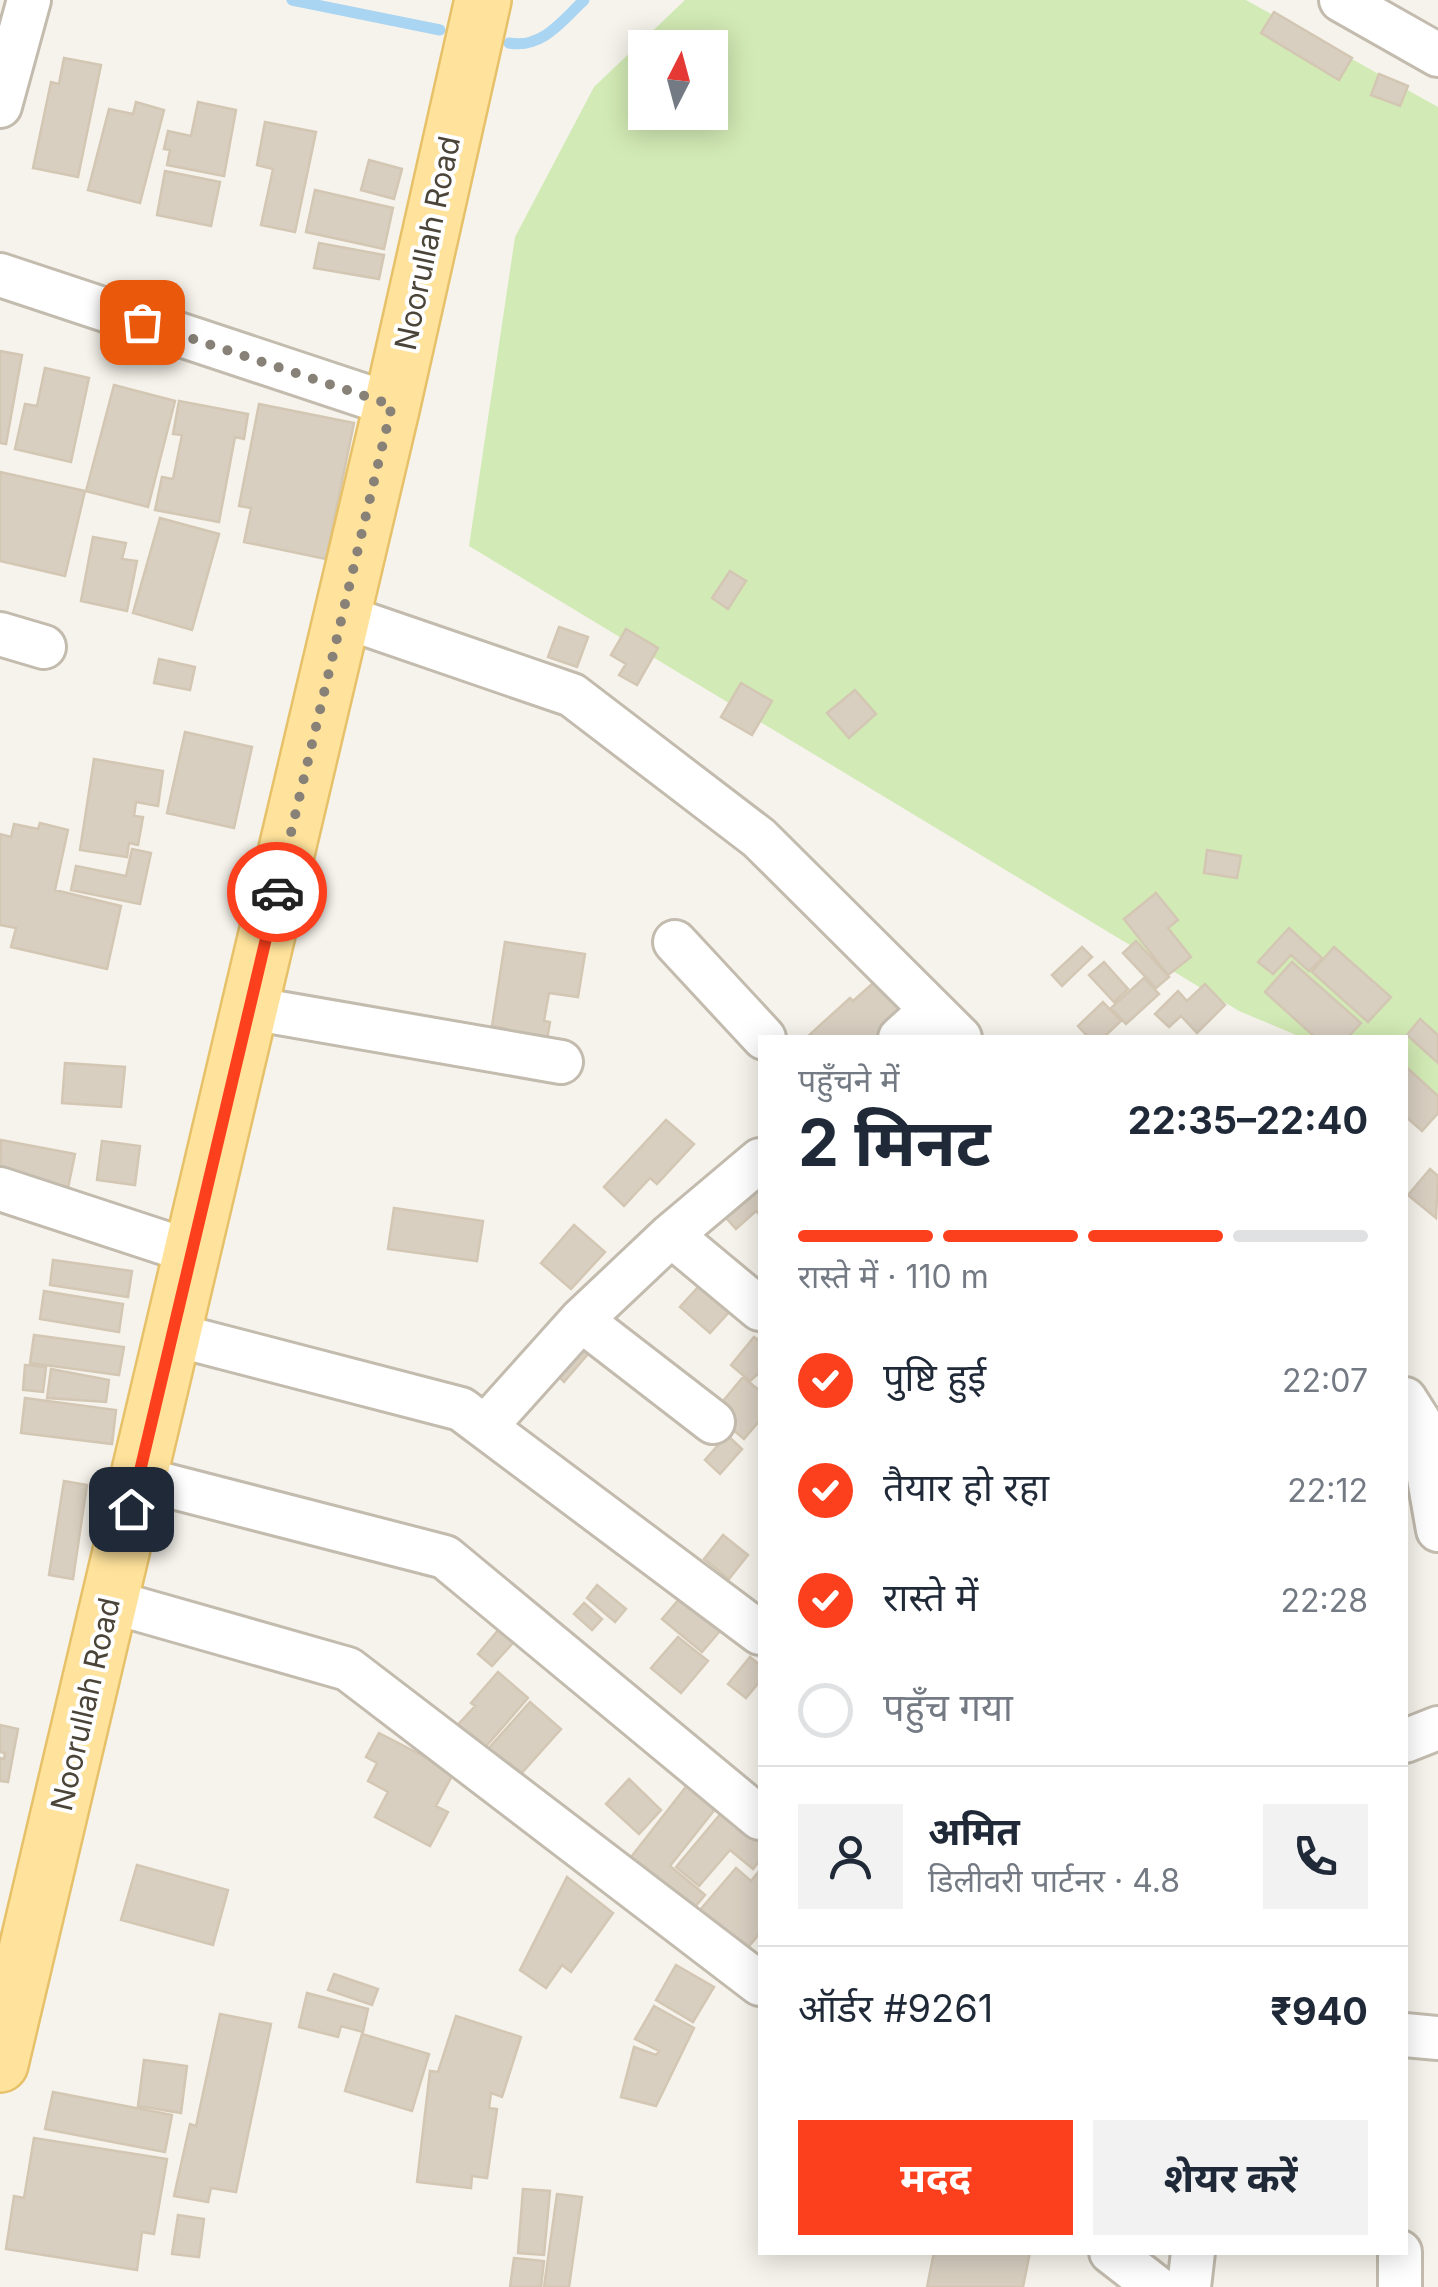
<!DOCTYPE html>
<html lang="hi">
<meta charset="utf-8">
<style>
body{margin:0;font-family:Inter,"Noto Sans Devanagari",sans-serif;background:#f2f2f3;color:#1f2937;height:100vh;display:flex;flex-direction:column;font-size:38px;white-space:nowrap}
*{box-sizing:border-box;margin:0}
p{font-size:32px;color:#747a83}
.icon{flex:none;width:55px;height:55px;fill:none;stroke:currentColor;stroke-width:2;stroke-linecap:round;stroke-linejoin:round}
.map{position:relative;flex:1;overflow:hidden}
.details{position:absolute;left:758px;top:1035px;width:650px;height:1220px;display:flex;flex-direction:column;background:#fff;border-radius:0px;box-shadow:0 5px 25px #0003}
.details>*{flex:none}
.needle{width:65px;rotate:6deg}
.fabs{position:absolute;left:628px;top:30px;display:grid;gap:20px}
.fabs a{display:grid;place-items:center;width:100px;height:100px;border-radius:0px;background:#fff;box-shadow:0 5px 25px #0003;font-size:50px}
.pin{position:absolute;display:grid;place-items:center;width:85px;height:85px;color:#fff;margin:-42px;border-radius:20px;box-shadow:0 5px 15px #0006}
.courier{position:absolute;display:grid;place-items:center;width:100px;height:100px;margin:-50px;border:8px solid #fc3f1d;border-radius:50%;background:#fff;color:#222;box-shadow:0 2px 12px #0007}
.summary em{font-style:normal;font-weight:700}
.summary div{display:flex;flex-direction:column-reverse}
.summary{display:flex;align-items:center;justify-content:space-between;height:170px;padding:0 40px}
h1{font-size:65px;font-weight:700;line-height:75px}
.bar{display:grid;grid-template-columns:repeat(4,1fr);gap:15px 10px;align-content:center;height:120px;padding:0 40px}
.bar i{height:12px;border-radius:8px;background:#e0e1e3}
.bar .active{background:#fc3f1d}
.bar p{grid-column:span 4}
.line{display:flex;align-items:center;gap:25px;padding:0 40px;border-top:2px solid #e0e1e3}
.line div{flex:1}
.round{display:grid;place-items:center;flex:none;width:105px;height:105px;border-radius:0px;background:#f2f2f3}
ol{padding:0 40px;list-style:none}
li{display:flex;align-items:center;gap:30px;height:110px}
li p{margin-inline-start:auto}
li .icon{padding:10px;border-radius:50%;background:#fc3f1d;color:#fff;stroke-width:4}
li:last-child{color:#747a83}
li i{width:55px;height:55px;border:5px solid #e0e1e3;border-radius:50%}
.primary-button{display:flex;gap:20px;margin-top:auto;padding:20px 40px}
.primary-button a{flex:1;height:115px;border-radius:0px;background:#fc3f1d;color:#fff;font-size:40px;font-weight:700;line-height:115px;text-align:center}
.primary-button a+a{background:#f2f2f3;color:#1f2937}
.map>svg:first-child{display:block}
</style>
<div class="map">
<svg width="1438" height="2287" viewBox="0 0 1438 2287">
<rect width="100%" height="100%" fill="#f6f3ec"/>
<path fill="#d2eab5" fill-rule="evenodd" d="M685,0H1246L1438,107V1095L1405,1081V1038L1301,1037L1239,1011L469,546L515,237L594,87ZM645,48H710V112H645Z"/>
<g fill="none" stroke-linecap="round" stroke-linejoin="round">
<path stroke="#a9d4f2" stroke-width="11" d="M292,0L440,30
M509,43C542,49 562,21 584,0"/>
</g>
<path fill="#d8cfc1" stroke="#d3c7b4" stroke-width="2.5" d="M1274,12L1352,58L1339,80L1261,33Z
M64,58L101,65L78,177L33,168L51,82L59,84Z
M1379,74L1408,86L1400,106L1371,95Z
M136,102L164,110L140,203L88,190L109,109L133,114Z
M198,102L236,110L224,176L167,165L170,150L164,149L168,131L191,136Z
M265,122L316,132L295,232L261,225L273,169L257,165Z
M369,160L402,169L394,199L361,190Z
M165,171L220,182L211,226L157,215Z
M315,190L393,208L384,249L306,232Z
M319,243L384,255L379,279L314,268Z
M0,351L22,355L6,444L0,443Z
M45,368L89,378L71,462L15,449L25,404L37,406Z
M114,385L175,401L148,507L86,491Z
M179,401L248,414L244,439L235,437L219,522L155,510L162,477L173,479L182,435L173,434Z
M259,404L354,423L326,559L244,542L251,508L239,506Z
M0,472L85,491L65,576L0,561Z
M160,518L219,534L192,630L133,613Z
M93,537L126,543L122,559L137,561L127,611L81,601Z
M730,571L746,581L728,609L712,598Z
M559,627L588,637L577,667L548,657Z
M626,629L658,648L637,685L619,675L626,664L611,655Z
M159,659L195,667L190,690L154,683Z
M741,683L772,701L752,735L721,717Z
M855,690L876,714L849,738L827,713Z
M185,732L252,747L234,828L167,813Z
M94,759L163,771L158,806L136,802L134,816L143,817L138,845L129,843L127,857L80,850Z
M40,823L68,830L55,890L121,906L107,969L11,947L16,928L0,925V834L11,837L14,824L38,829Z
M132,849L151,853L140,904L71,890L76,866L126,876Z
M1207,850L1241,856L1237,878L1204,873Z
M1156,893L1178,920L1168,928L1191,957L1168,975L1124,919Z
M1289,928L1322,958L1309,971L1291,955L1273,974L1258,962Z
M1136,941L1169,977L1156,988L1123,953Z
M505,942L585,954L578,997L549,993L544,1021L550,1022L544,1057L500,1050L504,1028L492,1026Z
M1082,947L1092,957L1062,986L1052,975Z
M1334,947L1391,997L1368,1022L1312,972Z
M1104,962L1128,989L1114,1002L1089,975Z
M1292,962L1361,1023L1347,1038H1316L1265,992Z
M880,977L913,1012L887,1038H806L850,998L853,1001Z
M1144,978L1159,994L1126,1024L1111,1008Z
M1205,984L1225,1005L1197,1033L1181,1016L1169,1027L1155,1014L1178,991L1187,1001Z
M1103,1002L1121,1021L1103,1038H1089L1078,1026Z
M1420,1019L1438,1035V1063L1407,1035Z
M65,1063L125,1067L121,1107L62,1103Z
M1405,1066L1438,1096V1113L1422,1131L1405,1116Z
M666,1120L694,1144L657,1184L650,1178L624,1206L604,1187Z
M1,1140L75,1154L68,1188L0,1175Z
M102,1141L140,1146L135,1185L97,1180Z
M760,1168V1215L756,1211L736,1229L717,1208Z
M1430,1169L1438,1176L1436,1218L1408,1195Z
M394,1208L483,1221L477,1261L388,1249Z
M574,1225L605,1252L571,1289L541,1263Z
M53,1260L132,1271L128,1297L50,1285Z
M700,1285L730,1311L710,1333L680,1307Z
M44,1291L123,1304L119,1332L40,1319Z
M34,1335L124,1347L119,1375L30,1363Z
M754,1337L760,1341V1372L750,1381L731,1365Z
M595,1346L564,1382L546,1364L573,1347Z
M25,1365L46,1367L43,1392L23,1390Z
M51,1369L109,1380L106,1402L47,1398Z
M743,1377L760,1391V1420L744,1439L713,1413Z
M25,1398L116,1410L112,1444L21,1433Z
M727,1435L742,1449L720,1474L705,1460Z
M64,1481L87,1485L73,1579L49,1575Z
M723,1535L748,1555L729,1579L704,1559Z
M597,1585L626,1609L615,1622L587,1598Z
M680,1598L720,1631L702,1652L662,1619Z
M584,1603L602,1619L592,1630L574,1614Z
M505,1622L520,1635L492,1666L478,1654Z
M678,1637L708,1661L681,1693L651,1668Z
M750,1657L760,1665V1681L746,1698L728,1684Z
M498,1672L528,1698L482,1751L455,1728L475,1706L471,1703Z
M530,1702L561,1729L511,1785L480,1758Z
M0,1725L18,1729L8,1782L0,1781V1758L4,1759L5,1753L0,1752Z
M379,1733L454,1772L436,1806L448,1812L430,1846L375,1817L388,1792L368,1781L377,1763L366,1757Z
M629,1779L661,1810L639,1834L606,1804Z
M692,1779L720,1803L670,1866L705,1895L679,1926L617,1875Z
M728,1805L760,1831V1860L753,1869L730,1850L699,1886L676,1867Z
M137,1865L228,1890L213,1945L121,1920Z
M736,1868L751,1881L760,1870V1933L735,1963L688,1924Z
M567,1877L613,1913L571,1972L562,1965L546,1988L520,1970Z
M676,1965L714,1987L693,2022L656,2000Z
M334,1974L378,1989L372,2005L328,1990Z
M307,1993L368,2009L363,2032L341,2026L338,2037L299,2027Z
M654,2006L694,2028L656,2106L621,2097L634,2047L656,2055L659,2051L635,2039Z
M220,2014L271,2024L236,2192L211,2188L208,2202L174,2196L190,2124L196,2126Z
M456,2016L521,2037L502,2097L491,2093L489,2108L497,2109L487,2178L472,2176L471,2188L417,2182L430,2071L438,2072Z
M362,2034L429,2054L412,2111L345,2091Z
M144,2060L187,2066L181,2113L138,2106Z
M53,2092L172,2115L165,2152L45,2129Z
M34,2138L167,2159L154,2234L142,2232L137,2270L6,2249L14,2196L24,2198Z
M523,2189L550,2191L544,2255L518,2253Z
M557,2194L582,2197L569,2287H544Z
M178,2215L204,2219L199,2257L172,2254Z
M934,2252H1030L1023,2287H927Z
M514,2258L544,2261L541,2287H510Z"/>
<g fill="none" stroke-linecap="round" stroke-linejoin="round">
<defs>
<path id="minor" d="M1341,0L1438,55
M0,106L29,0
M0,275L392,405
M342,616L572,695L759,838L960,1038
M0,634L44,647
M675,942L764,1038
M250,1008L561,1062
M900,1038L931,1010
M0,1189L192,1252
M671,1235L760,1309
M581,1320L713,1422
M172,1334L461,1409L760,1633
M1405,1399L1419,1421L1438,1530
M485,1427L581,1320L671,1235L760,1160
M138,1478L445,1557L760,1818
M109,1601L348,1669L760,1984
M1405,1741L1438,1728
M1405,2035L1438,2038
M1111,2252L1156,2287
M1400,2252V2287
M1189,2287L1193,2252"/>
<path id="major" d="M0,2064L392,405L483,0"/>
</defs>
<use href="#minor" stroke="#c2bbae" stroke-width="48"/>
<use href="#major" stroke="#e6c16a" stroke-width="60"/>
<use href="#minor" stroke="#fff" stroke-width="42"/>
<use href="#major" stroke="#ffe39c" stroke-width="55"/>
</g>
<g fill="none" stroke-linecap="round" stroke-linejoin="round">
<path stroke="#878178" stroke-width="10" stroke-dasharray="0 18" d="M142,322L392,405L277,892"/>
<path stroke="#fc3f1d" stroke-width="12" d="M131,1509L277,892"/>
</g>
<g text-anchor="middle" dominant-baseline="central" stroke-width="8" stroke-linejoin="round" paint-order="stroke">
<g font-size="30" fill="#4b4439" stroke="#fff">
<text transform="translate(427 243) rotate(-78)">Noorullah Road</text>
<text transform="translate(85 1704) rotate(-77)">Noorullah Road</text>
</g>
</g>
</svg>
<div class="fabs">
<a><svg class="needle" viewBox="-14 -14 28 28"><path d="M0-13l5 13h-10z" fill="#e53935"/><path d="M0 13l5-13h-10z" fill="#747a83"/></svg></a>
</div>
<div class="pin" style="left:142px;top:322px;background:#ea580c"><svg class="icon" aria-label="bag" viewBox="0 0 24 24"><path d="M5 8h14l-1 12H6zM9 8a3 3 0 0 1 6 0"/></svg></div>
<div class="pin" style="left:131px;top:1509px;background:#1f2937"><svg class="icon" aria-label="home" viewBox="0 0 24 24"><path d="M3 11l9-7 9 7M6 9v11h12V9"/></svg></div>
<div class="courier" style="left:277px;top:892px"><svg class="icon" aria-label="car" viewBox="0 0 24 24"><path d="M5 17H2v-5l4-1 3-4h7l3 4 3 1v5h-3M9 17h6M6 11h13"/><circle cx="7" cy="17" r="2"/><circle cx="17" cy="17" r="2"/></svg></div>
<section class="details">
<div class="summary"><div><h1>2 मिनट</h1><p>पहुँचने में</p></div><em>22:35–22:40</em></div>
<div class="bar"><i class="active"></i><i class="active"></i><i class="active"></i><i></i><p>रास्ते में · 110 m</p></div>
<ol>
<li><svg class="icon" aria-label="check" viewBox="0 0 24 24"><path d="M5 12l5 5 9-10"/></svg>पुष्टि हुई<p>22:07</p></li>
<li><svg class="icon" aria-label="check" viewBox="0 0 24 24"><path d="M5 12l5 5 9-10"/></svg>तैयार हो रहा<p>22:12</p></li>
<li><svg class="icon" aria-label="check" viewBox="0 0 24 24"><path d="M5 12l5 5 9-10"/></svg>रास्ते में<p>22:28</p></li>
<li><i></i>पहुँच गया</li>
</ol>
<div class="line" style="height:180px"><a class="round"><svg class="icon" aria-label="person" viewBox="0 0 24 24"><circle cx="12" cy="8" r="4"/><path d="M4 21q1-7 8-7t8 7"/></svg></a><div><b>अमित</b><p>डिलीवरी पार्टनर · 4.8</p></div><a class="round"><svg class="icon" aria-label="phone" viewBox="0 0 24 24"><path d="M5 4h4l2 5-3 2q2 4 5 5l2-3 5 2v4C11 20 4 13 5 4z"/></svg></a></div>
<div class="line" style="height:130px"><div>ऑर्डर #9261</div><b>₹940</b></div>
<div class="primary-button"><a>मदद</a><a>शेयर करें</a></div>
</section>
</div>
